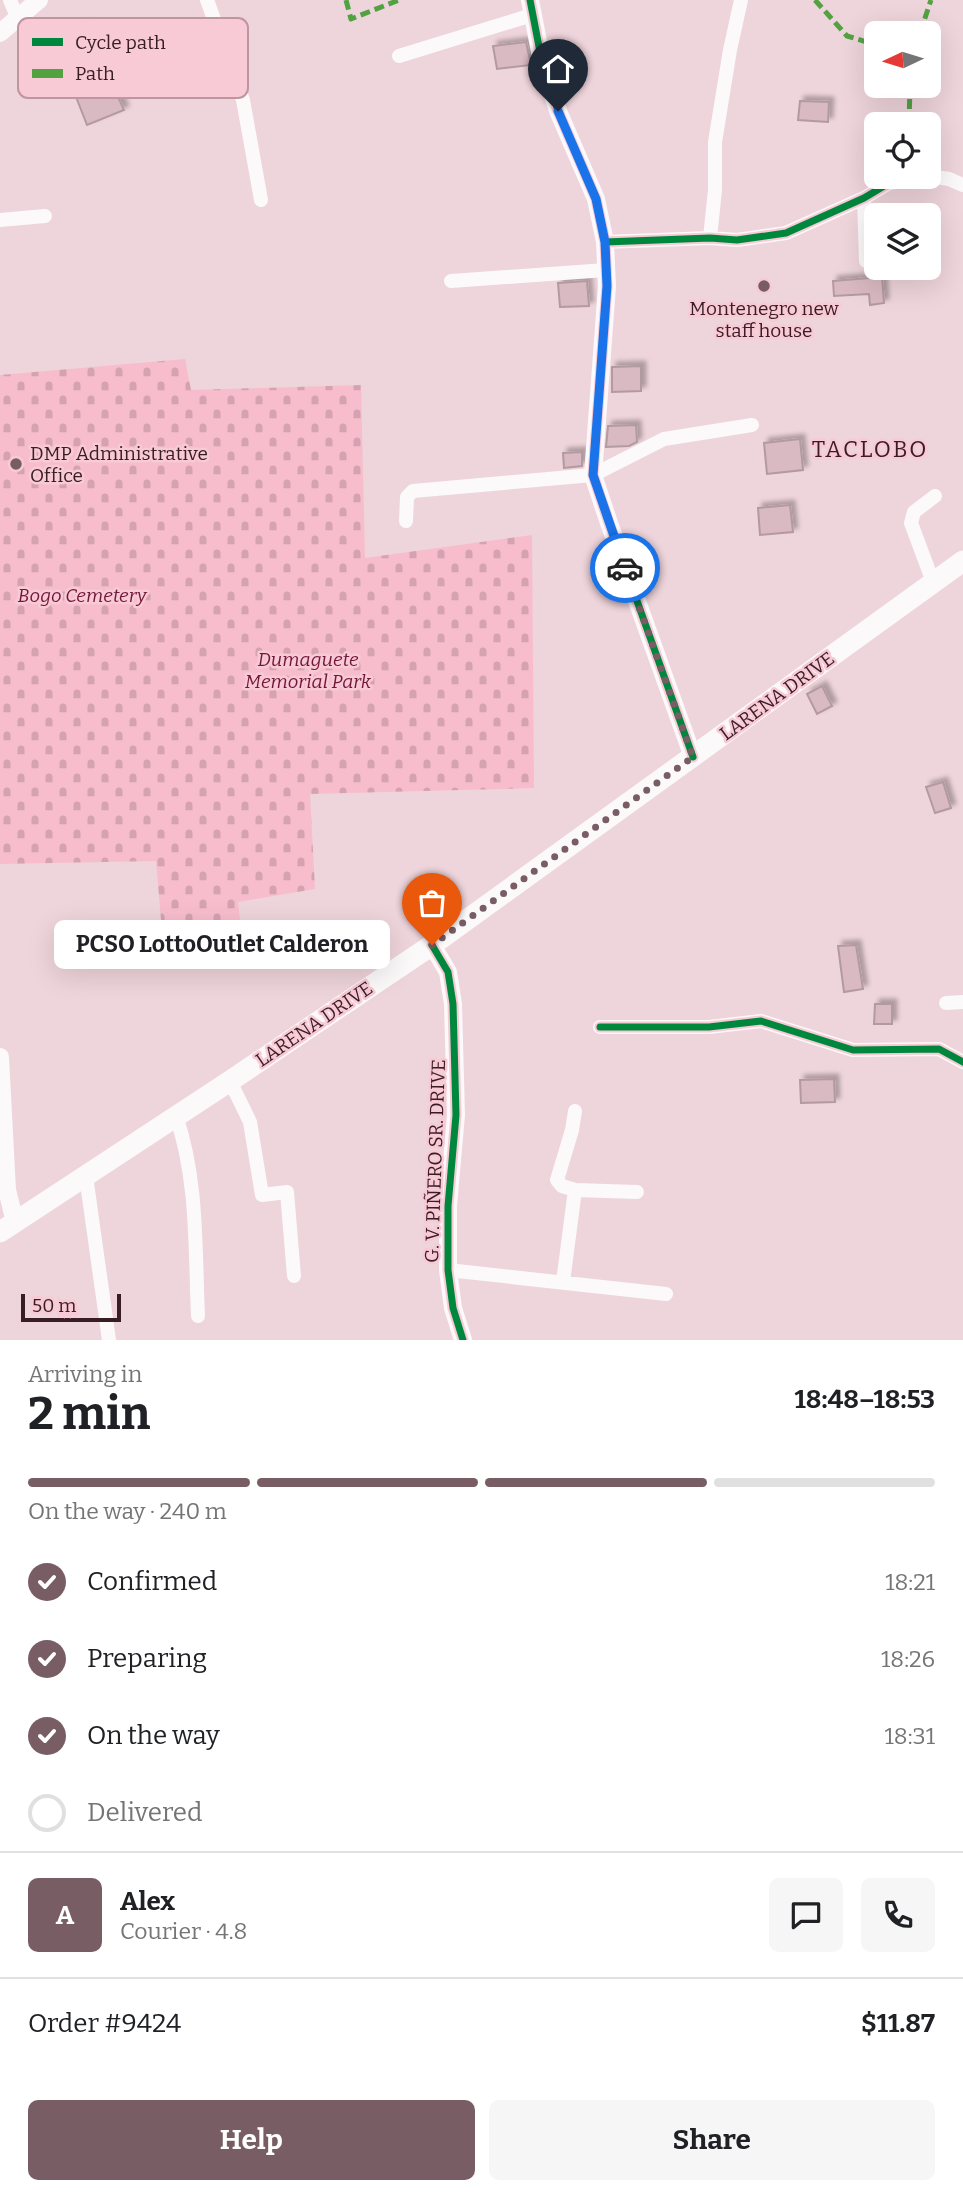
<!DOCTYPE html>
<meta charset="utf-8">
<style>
body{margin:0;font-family:Bitter,serif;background:#f6f6f6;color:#202124;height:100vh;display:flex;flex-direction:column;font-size:26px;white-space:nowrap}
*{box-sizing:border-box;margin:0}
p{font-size:23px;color:#757577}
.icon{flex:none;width:38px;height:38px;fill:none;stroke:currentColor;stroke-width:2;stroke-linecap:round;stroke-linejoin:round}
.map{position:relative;height:1340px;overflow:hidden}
.details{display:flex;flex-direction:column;background:#fff;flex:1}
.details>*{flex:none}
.needle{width:46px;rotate:266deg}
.fabs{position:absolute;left:864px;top:21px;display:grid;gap:14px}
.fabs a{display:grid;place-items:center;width:77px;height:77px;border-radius:10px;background:#fff;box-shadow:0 7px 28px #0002;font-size:35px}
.scale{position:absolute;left:21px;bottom:18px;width:100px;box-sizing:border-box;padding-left:7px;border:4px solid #391d25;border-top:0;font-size:19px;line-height:24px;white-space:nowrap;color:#391d25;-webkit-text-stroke:5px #f8cad5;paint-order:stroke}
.pin{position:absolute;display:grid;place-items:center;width:60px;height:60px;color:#fff;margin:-72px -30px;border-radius:50% 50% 50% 0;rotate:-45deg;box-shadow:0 0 7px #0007}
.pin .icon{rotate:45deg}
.courier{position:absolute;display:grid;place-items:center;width:70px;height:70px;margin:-35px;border:5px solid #1a73e8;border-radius:50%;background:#fff;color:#222;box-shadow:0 2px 9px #0007}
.bubble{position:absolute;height:49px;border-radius:10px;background:#fff;box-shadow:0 7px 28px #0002;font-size:23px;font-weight:700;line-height:49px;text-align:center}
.summary em{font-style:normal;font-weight:700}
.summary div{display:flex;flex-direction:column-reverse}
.summary{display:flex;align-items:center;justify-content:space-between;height:119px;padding:0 28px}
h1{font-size:46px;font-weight:700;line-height:52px}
.bar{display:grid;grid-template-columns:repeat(4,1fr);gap:10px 7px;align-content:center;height:84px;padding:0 28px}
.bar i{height:9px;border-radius:5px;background:#e0e0e0}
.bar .selected{background:#785d65}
.bar p{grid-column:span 4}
.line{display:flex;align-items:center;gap:18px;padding:0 28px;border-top:2px solid #e0e0e0}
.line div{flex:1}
.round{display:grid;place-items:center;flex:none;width:74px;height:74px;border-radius:10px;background:#f6f6f6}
ol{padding:0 28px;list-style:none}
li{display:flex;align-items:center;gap:21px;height:77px}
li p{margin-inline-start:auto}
li .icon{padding:7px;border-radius:50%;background:#785d65;color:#fff;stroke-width:4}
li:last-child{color:#757577}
li i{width:38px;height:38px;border:4px solid #e0e0e0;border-radius:50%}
.primary-button{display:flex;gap:14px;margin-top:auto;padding:14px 28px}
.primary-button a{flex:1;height:80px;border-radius:10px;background:#785d65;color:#fff;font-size:28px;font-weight:700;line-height:80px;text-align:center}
.primary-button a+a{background:#f6f6f6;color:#202124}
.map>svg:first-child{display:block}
</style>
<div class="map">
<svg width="963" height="1340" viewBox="0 0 963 1340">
<defs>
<pattern id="cemetery-stones" width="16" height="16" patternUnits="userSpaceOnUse" patternTransform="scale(1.75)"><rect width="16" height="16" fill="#f7bdcd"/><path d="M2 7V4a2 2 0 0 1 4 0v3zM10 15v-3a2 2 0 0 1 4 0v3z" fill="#d4a2b0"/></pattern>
<filter id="shadow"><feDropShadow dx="4.5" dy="-4.5" stdDeviation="2" flood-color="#0004"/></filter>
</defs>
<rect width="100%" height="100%" fill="#eed4db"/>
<path fill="url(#cemetery-stones)" d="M185,359L191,390L361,385L365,558L532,535L534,788L310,794L315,889L238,902L244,954L164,955L156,861L0,864V375Z"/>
<path fill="#d9b9c2" stroke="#b39aa1" stroke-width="2" filter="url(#shadow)" d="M86,25L90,37L86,39L93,57L99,55L124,110L87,125L53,38Z
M526,42L531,65L497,69L493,46Z
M800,101L829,102L828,122L798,120Z
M882,277L884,303L870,305L869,294L834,296L833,281Z
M587,281L589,306L560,307L558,283Z
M641,366V391L612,392V367Z
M636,425L637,442L629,446L606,447L608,426Z
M800,439L803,470L767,474L764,443Z
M582,452V466L564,468L563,453Z
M790,505L793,532L760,535L758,508Z
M822,686L832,706L817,714L807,694Z
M943,782L951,808L935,813L926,787Z
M856,945L863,989L844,992L838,946Z
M875,1004H892V1024H874Z
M834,1079L835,1102L801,1103L800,1080Z"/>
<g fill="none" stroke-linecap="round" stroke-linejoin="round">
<path stroke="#fcf9fa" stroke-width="14" d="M10,0L18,19
M207,0L243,100L261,200
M399,56L532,15
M929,176L949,179L963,185
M864,198L866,261
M0,220L45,216
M710,238L715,190V142L730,50L741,0
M605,242L710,238L737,240L786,233L864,198L889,183L923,177
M451,281L606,270
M406,521L407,497L413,491L593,475L664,439L752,425
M933,582L911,523L914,512L935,496
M946,1003L963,1002
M600,1027H709L761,1021L853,1050L939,1049L963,1062
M230,1081L250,1122L262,1195L287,1192L294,1276
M176,1116C198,1179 195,1251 198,1316
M86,1176L109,1340
M575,1190L637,1192
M448,1270L666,1294
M563,1282L575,1190L562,1186L557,1180L572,1130L575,1111"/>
<path stroke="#fcf9fa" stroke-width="18" d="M530,0L541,57L558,111L596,199L605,242L607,286L593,475L609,523L693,757
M0,33L39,0
M432,945L448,972L453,1004L456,1115L448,1206V1270L453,1308L463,1340
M0,1057L7,1190L15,1222"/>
<path stroke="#fcf9fa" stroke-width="21" d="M0,1232L230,1081L432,945L963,561"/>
<path stroke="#53a242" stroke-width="5" stroke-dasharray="10 5" stroke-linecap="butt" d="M346,0L351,19L399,0
M815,0L847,36L877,45
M920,33L931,0
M909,124L910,86"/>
<defs>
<path id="cycleway" d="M530,0L541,57L558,111L596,199L605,242L607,286L593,475L609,523L693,757
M605,242L710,238L737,240L786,233L864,198L889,183L923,177
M432,945L448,972L453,1004L456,1115L448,1206V1270L453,1308L463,1340
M600,1027H709L761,1021L853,1050L939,1049L963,1062"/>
</defs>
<use href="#cycleway" stroke="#f8cad5" stroke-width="11"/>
<use href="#cycleway" stroke="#00873e" stroke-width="7"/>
</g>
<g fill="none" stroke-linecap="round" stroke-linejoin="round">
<path stroke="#785d65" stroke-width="7" stroke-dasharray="0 12.6" d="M432,945L693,757L625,568"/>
<path stroke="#1a73e8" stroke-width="9" d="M558,111L596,199L605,242L607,286L593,475L625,568"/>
</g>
<g fill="#785d65" stroke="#f8cad5" stroke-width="2.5">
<circle cx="764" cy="286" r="7"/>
<circle cx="16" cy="464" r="7"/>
</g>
<g text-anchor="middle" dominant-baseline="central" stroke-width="5" stroke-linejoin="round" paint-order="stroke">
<g font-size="19" fill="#391d25" stroke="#f8cad5">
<text x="764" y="308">Montenegro new<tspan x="764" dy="22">staff house</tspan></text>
<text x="30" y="453" text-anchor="start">DMP Administrative<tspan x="30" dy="22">Office</tspan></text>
</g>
<g font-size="19" font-style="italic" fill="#73173a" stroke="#f8cad5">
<text x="82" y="595">Bogo Cemetery</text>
<text x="308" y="659">Dumaguete<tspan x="308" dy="22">Memorial Park</tspan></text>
</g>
<g font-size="19" fill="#391d25" stroke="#f8cad5">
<text transform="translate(777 696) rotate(-36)">LARENA DRIVE</text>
<text transform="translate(314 1024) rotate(-34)">LARENA DRIVE</text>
<text transform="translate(435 1161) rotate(-88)">G. V. PIÑERO SR. DRIVE</text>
</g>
<g font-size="23" letter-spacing="2" fill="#391d25" stroke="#f8cad5">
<text x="870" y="449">TACLOBO</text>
</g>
</g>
<rect x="18" y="18" width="230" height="80" rx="10" fill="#f8cad5" stroke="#bf96a0" stroke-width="2"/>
<rect x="32" y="38" width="31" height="8" fill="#00873e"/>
<rect x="32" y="69" width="31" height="9" fill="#53a242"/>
<g font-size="19" fill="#391d25">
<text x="75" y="49">Cycle path</text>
<text x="75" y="80">Path</text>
</g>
</svg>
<div class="fabs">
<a><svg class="needle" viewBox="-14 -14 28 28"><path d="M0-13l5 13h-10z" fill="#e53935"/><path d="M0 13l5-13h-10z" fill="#757577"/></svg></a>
<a><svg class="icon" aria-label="locate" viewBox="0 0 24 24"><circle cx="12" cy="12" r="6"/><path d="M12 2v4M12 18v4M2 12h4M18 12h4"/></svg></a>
<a><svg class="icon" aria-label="layers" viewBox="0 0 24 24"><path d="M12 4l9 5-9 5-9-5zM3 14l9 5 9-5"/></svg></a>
</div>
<div class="scale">50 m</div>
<div class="pin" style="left:432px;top:945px;background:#ea580c"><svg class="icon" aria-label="bag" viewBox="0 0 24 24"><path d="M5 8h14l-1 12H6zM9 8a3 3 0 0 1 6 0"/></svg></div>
<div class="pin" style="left:558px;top:111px;background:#1f2937"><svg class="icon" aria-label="home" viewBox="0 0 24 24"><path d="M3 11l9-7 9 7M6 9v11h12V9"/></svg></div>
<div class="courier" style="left:625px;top:568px"><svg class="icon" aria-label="car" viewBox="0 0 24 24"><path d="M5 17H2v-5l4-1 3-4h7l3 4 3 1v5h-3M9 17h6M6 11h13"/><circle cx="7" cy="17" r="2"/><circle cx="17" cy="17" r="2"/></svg></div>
<div class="bubble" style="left:54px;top:920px;width:336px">PCSO LottoOutlet Calderon</div>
</div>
<section class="details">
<div class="summary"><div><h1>2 min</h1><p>Arriving in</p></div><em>18:48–18:53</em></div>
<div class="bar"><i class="selected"></i><i class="selected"></i><i class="selected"></i><i></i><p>On the way · 240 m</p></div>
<ol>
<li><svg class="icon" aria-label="check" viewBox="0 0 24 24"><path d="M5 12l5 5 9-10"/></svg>Confirmed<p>18:21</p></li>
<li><svg class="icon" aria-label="check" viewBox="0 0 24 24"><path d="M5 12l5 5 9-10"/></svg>Preparing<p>18:26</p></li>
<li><svg class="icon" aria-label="check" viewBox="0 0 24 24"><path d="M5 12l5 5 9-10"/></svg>On the way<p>18:31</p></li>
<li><i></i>Delivered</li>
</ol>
<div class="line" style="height:126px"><b class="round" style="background:#785d65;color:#fff">A</b><div><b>Alex</b><p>Courier · 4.8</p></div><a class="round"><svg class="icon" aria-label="chat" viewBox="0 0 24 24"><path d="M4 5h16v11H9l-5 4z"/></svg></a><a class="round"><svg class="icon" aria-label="phone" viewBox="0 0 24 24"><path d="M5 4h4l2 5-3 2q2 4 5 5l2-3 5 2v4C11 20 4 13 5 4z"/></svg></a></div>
<div class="line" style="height:91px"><div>Order #9424</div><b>$11.87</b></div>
<div class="primary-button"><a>Help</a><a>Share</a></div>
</section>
